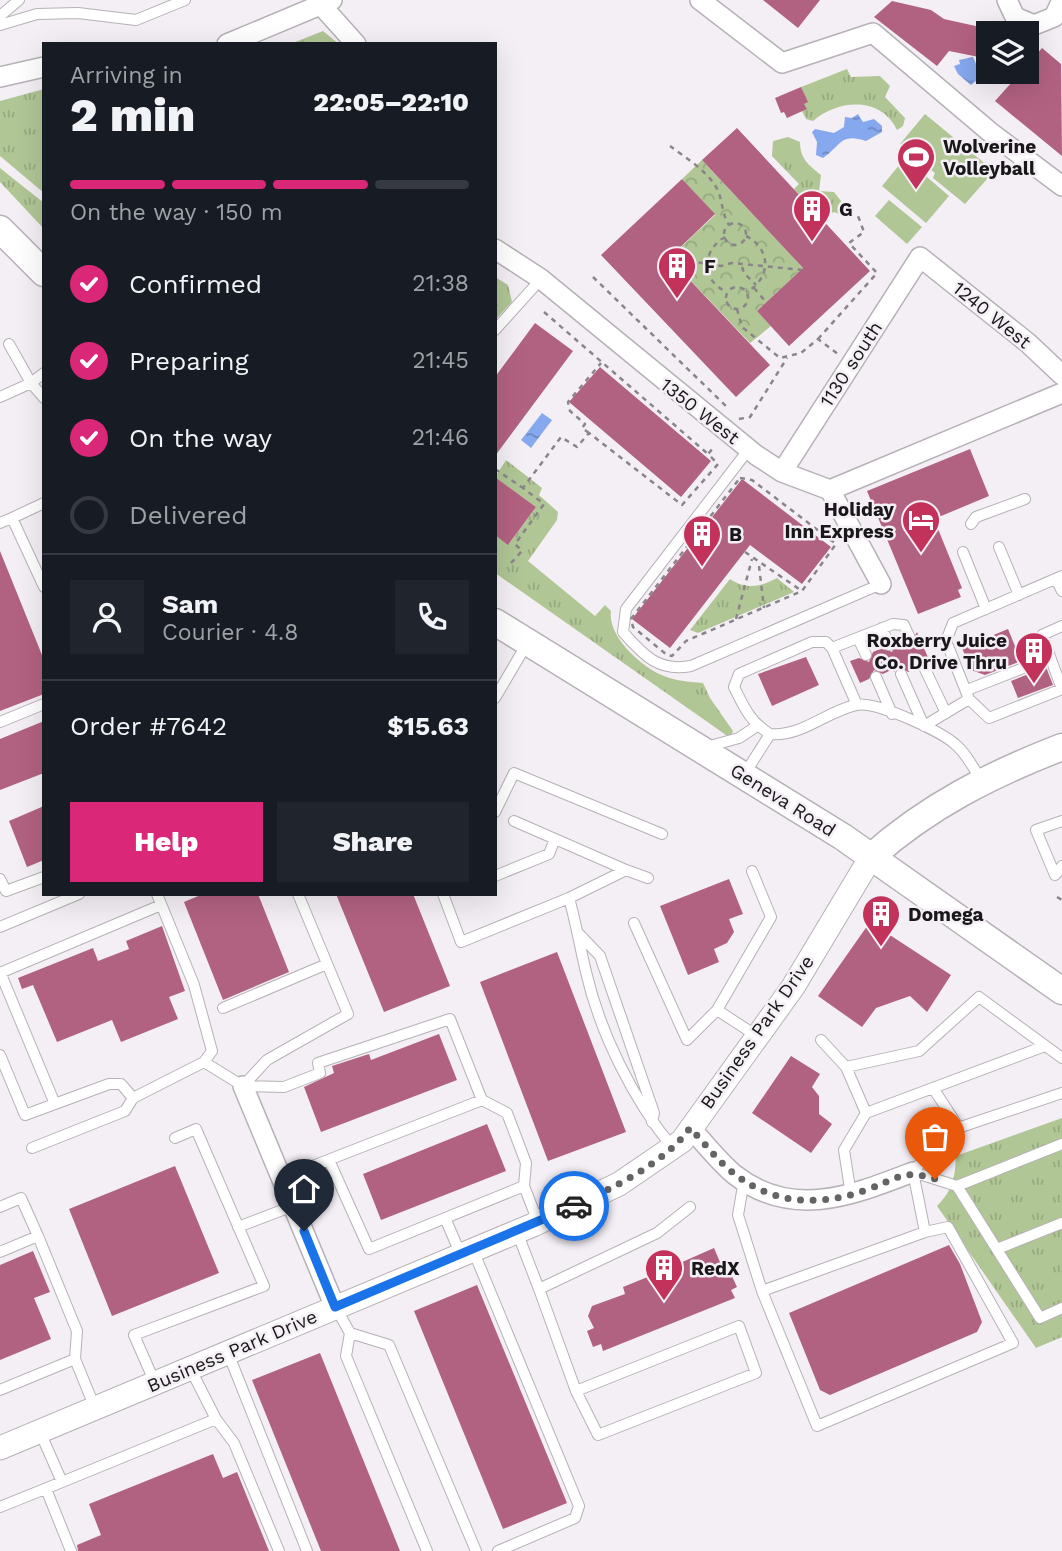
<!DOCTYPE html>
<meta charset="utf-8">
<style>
body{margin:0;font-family:"Work Sans",sans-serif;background:#20242c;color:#f1f3f6;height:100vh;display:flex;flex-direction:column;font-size:26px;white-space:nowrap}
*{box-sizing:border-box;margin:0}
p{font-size:23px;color:#9ea1a6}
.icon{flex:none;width:38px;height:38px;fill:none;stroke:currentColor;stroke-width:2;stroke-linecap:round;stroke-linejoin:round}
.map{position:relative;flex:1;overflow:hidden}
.details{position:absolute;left:42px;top:42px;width:455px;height:854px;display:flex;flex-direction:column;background:#171b24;border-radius:0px;box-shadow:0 7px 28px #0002}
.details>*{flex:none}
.tools{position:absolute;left:976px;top:21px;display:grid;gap:14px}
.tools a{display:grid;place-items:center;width:63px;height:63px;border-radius:0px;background:#171b24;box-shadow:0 7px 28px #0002;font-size:35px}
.pin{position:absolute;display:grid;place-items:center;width:60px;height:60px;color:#fff;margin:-72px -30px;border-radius:50% 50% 50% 0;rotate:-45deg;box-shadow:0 0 7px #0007}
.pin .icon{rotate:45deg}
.courier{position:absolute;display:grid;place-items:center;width:70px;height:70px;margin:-35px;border:5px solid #1a73e8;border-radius:50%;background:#fff;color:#222;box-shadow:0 2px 9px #0007}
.summary em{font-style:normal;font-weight:800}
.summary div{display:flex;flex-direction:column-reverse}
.summary{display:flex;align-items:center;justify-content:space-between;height:119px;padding:0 28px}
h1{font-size:46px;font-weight:800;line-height:52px}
.bar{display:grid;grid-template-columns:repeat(4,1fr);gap:10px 7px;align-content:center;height:84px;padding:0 28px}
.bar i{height:9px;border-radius:5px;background:#363941}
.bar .on{background:#db2777}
.bar p{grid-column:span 4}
.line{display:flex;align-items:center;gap:18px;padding:0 28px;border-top:2px solid #363941}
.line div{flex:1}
.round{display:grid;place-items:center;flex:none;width:74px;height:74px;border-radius:0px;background:#20242c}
ol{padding:0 28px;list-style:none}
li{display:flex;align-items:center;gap:21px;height:77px}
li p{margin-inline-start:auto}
li .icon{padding:7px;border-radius:50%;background:#db2777;color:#fff;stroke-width:4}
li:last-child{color:#9ea1a6}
li i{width:38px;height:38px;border:4px solid #363941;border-radius:50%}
.action{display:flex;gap:14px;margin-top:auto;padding:14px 28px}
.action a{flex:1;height:80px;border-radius:0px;background:#db2777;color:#fff;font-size:28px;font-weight:800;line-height:80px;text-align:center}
.action a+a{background:#20242c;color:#f1f3f6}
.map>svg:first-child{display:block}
</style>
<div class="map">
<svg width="1062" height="1551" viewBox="0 0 1062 1551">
<defs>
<pattern id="grass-tufts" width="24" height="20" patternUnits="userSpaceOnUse" patternTransform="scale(1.75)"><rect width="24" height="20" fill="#b0c695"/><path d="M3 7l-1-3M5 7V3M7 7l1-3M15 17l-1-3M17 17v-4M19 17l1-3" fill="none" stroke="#97a980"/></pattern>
<pattern id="forest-crowns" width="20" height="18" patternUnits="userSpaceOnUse" patternTransform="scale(1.75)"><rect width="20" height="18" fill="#b0c695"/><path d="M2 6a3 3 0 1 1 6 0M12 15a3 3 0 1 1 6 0" fill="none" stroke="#97a980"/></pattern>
<pattern id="water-ripples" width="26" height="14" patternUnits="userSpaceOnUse" patternTransform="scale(1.75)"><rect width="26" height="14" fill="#86a8ef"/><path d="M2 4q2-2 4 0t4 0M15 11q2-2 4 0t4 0" fill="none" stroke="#6d88c1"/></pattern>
</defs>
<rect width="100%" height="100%" fill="#f4eff5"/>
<path fill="url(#grass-tufts)" d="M323,31L339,44H290Z
M847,69L851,77L880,76L890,86L885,97L905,118L903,126L897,130C881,96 838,99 813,121L806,119L802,111L806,109L804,104L807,102L801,87Z
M44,89V193L0,156V101Z
M788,137L800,142C800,159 809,165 821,175L819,191L834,192L841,201L846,217L834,212L821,218L794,189L799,184L772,156L773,141Z
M0,168L44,203V229L0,182Z
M495,277L508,285L512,302L495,320Z
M506,460L542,488L539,495L558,512L557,520L528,561L595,616L605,605L611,611C607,636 642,668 664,676C676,681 691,682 703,683L710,698L733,731L731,735H726L495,573V535L509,544L536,507L495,477Z
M777,578L794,592L698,633L690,630L730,579C747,590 760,587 777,578Z
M1062,1118V1337L1036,1348L937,1206C953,1190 955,1177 956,1156Z"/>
<path fill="url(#forest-crowns)" d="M702,160L803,268L757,311L771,326L750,343L669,258L715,215L682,179Z"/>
<path fill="#b0c695" d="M925,114L994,171L965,204L933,178L935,173L900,144Z
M905,158L949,196L926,223L882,186Z
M889,200L922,227L907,244L875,216Z"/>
<path fill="url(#water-ripples)" d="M973,57L976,64L985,68L982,83L976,81L971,85L958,74L954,66L960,64L959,60Z
M858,114L863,122L874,119L882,126V132L866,141C840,132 840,147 823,158L816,155L817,142L812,132L815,129L834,133L844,127L845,117L852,118Z
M542,413L552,420L531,448L521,440Z"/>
<path fill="#b26281" d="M763,0H820L798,28Z
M892,1L931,10L944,19L989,29V59L949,51L937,66L874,17Z
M1042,48L1061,64L1062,156L995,101L1021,72H1027V65Z
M801,87L808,102L804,104L807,109L787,118L784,112L781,113L775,98Z
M737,128L870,271L789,346L757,311L803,268L702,160Z
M682,179L715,214L669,258L770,365L736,397L601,255Z
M535,323L573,351L495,456V377Z
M600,367L711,461L681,497L569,402Z
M970,449L989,496L934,519L962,588L958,590L961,597L918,614L867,491Z
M495,477L536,507L508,545L495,535Z
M742,479L831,547L802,584L750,545L670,648L632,619Z
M0,551L44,660V694L0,711Z
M1008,629L1021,661L985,675L971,670L962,648Z
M917,632L930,662L920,658L916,668L908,672L901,667L894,672L893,669L883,674L874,670L869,679L860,683L850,661L859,658L869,662L873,652L882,648L892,652L896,642L902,639L911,643Z
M806,657L819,685L772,706L758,674Z
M1046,667L1053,685L1018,698L1011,681Z
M44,721V773L0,790V739Z
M44,806V860L27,867L9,821Z
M729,879L743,914L729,919L734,932L727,943L714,949L719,962L688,975L660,906Z
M203,894H258L289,972L223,1000L184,902Z
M336,894H413L450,986L384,1012Z
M870,922L951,975L927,1012L910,996L876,1008L862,1027L818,996Z
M162,926L185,991L169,997L178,1019L121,1042L112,1020L57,1042L33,985L22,989L18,978L93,948L98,961L129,949L126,941Z
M557,952L626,1132L548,1161L480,982Z
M439,1034L457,1080L321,1132L304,1087L334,1073L332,1066L369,1054L371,1060Z
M791,1056L820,1074L812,1087L819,1096V1114L832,1124L811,1153L752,1113Z
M487,1124L506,1171L381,1220L363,1174Z
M175,1166L219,1273L112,1316L69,1209Z
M949,1245L960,1264L982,1322L977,1332L830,1395L820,1390L789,1313Z
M714,1248L725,1274L730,1272L737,1287L731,1290L735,1298L603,1351L601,1344L593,1347L587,1331L594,1328L588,1316L592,1306L625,1294L623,1287L655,1274L654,1270L664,1262L678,1260L680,1263Z
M33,1251L50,1292L34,1298L51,1339L0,1360V1265Z
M477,1285L567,1503L503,1529L414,1311Z
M320,1353L400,1551H321L252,1380Z
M213,1454L223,1478L237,1472L269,1551H78L77,1545L101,1535L89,1504Z"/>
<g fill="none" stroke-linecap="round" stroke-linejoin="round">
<defs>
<path id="service" d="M0,16L19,0
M0,25L37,14L78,13L136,20L185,0
M495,330L541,279
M9,344L31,383L44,373
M0,397L31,383L44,398
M749,449L626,609L623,632C644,656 659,672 691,666L881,584
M44,503L12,518L44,587
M0,523L12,518
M971,524L976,517L1025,499
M999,547L1019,595
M963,552L986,609
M1056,579L1062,591
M882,628L889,645
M858,638L866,655
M832,648L893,624L904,625L909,636
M923,665L946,713
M901,674L924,726
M876,677L892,714
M967,690L1049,658
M495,698L528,642
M969,699L989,718L1062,689L1042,635L1062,626
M857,705L832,648L826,642H812L739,674L734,687C744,707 750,722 770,734C802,737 827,711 856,705C876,701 941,731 956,745C966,753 974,769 981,780
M0,722L44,704
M924,726L969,699L946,641L953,623L1062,576
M706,747L739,738L757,726
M744,775L770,734
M495,812L514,773L662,834
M514,821L626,870
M1062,821L1036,830L1055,875L1062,866
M495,876L549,854L555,839
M0,879L6,891L44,877
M157,894L194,985L212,1051L204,1062L243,1086L284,1087L320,1073L318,1063L450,1019L482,1100L507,1113L526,1163L524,1186L538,1222
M443,894L461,942L569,898C576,923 580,947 586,972C600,1033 633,1099 672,1147
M569,898L626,870L648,878
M634,923L687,1040L717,1010L757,1036
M0,927L79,894
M579,934L600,956L654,1113L652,1122
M0,972L55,1104
M0,973L161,905
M223,1008L327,964
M717,1010L771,917L752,871
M821,1040L846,1067L866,1113L844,1150L851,1195
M0,1055L25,1115L109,1084H121L133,1098L204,1062
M846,1067L919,1051L979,997L1062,1058
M243,1086L267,1060L348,1014L298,894
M933,1088L959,1128
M866,1113L1045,1046
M32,1148L125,1111L133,1098
M329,1160L369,1249L524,1186
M913,1172L946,1132L1062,1093
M913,1172L957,1186L1062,1144
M282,1178L482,1100
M744,1180L738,1215L762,1291L925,1232L913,1172
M957,1186L1040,1318L1062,1308
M0,1207L21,1198L38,1236
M445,1218L461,1255
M238,1227L293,1206
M517,1232L539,1289L657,1233L690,1207
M997,1249L1062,1223
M473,1250L579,1506L575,1518L498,1551
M0,1252L38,1236L77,1331L75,1359
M539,1289L576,1391L739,1326L756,1373L598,1435L576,1391
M762,1291L817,1426L1013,1343L948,1227L925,1232
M336,1308L350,1333L346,1356L427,1551
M350,1333L389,1345L476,1551
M228,1353L307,1551
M155,1383L134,1335L264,1286L196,1129L175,1138
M0,1390L75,1359L95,1408
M216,1419L234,1443L279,1551
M40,1432L62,1482L216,1419L190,1368
M46,1489L71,1551
M0,1507L62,1482"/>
<path id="minor" d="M700,0L782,63L873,33L990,132L1062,186
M1007,0L1015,17L1034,25L1054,17L1062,0
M321,5L356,44
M227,44L332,0
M0,77L44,67
M495,249L541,279L756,455L782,472L830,490L881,584
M782,472L920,257L1028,343L1062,375
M830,490L1062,393
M243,1086L335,1307
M690,1128C705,1143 719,1162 735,1175C793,1220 853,1195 913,1172"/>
<path id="tertiary" d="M0,1448L533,1225L619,1184L682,1141L793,987L871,857"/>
<path id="secondary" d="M0,229L44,273
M495,622L843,837L1062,991
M871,857C928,806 992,774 1062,747"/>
</defs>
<use href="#service" stroke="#b6b1b6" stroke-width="12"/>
<use href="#minor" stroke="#b6b1b6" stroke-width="22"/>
<use href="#tertiary" stroke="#b6b1b6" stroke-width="25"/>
<use href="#secondary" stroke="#b6b1b6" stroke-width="29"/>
<path stroke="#898589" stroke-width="2.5" stroke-dasharray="5 5" stroke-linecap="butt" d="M670,146C686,158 711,173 719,193C723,205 722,214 729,225
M724 234a11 11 0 1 1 22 0a11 11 0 1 1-22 0Z
M746,236C771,248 772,279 746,292
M725,237C701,251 701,281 727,292
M669,258L721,266L732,263L802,270
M742,267L744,273L756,285
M593,277L729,409
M726 298a11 11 0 1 1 22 0a11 11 0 1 1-22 0Z
M754,288L766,302
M737,309L742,327L780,358L801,353L818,339L838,354
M544,312L708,454
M818,339L877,273L849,243L864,232L858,216
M739,419L750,417L787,358
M589,433L582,428L585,424L570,411L568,402L601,363
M495,469L523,488
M740,478L752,480L836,544L802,591L686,641L672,656L667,655L633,627L631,619Z
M745,552L802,591
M511,563L522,551L515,544L544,504L523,488L561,437L577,447L589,433L682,505L718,464L708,454L715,446
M759,566L764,608
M736,619L752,559
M1057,897L1062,900"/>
<use href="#service" stroke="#fff" stroke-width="10"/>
<use href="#minor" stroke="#fff" stroke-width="19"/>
<use href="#tertiary" stroke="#fff" stroke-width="23"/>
<use href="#secondary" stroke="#fff" stroke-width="26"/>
</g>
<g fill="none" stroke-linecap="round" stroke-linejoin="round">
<path stroke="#666366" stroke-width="7" stroke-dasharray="0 12.6" d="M574,1206C614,1187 664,1164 690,1128C705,1143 719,1163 736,1175C776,1206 824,1206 869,1189C898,1178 904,1169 935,1179"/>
<path stroke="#1a73e8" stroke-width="9" d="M304,1231L335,1307L574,1206"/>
</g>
<defs>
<symbol id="stadium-pin" viewBox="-11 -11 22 30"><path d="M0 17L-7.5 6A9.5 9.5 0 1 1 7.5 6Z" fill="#c2325a" stroke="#f4eff5"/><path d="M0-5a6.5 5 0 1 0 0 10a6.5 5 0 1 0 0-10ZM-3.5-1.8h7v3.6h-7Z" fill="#fff"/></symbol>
<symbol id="building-pin" viewBox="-11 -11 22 30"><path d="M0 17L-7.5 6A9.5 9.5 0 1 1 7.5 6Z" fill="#c2325a" stroke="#f4eff5"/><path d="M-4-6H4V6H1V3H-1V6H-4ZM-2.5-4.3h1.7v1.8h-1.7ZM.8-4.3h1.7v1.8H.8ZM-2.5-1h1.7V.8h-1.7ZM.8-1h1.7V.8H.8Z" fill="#fff"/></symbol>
<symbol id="hotel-pin" viewBox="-11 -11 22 30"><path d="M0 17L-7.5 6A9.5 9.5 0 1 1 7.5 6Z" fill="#c2325a" stroke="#f4eff5"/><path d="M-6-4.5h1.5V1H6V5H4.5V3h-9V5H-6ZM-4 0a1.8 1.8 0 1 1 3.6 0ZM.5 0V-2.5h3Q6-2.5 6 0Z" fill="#fff"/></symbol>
</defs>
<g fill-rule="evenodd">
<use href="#stadium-pin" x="894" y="135" width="44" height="60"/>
<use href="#building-pin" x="790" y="187" width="44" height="60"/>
<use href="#building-pin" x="655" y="244" width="44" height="60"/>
<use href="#hotel-pin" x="899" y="498" width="44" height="60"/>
<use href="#building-pin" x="680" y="512" width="44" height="60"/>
<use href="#building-pin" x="1012" y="629" width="44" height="60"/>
<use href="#building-pin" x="859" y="892" width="44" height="60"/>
<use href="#building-pin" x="642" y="1246" width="44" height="60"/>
</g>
<g text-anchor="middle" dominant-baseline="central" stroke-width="5" stroke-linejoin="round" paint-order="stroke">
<g font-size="19" font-weight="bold" fill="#191719" stroke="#f4eff5" text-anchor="start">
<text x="943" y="146">Wolverine<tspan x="943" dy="22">Volleyball</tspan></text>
<text x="839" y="209">G</text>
<text x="704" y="266">F</text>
<text x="894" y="509" text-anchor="end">Holiday<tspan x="894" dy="22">Inn Express</tspan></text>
<text x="729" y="534">B</text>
<text x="1007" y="640" text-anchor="end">Roxberry Juice<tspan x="1007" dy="22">Co. Drive Thru</tspan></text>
<text x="908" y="914">Domega</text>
<text x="691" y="1268">RedX</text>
</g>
<g font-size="19" fill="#191719" stroke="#f4eff5">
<text transform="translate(992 315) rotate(39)">1240 West</text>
<text transform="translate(851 364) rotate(-57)">1130 south</text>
<text transform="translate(700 411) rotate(38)">1350 West</text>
<text transform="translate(783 800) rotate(32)">Geneva Road</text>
<text transform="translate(757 1032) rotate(-55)">Business Park Drive</text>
<text transform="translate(232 1351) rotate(-23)">Business Park Drive</text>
</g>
</g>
</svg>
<div class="tools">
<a><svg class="icon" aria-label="layers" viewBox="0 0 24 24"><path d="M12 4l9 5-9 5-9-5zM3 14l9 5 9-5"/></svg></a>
</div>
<div class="pin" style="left:935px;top:1179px;background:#ea580c"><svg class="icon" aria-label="bag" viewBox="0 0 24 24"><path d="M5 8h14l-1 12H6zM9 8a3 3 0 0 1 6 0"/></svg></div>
<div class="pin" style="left:304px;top:1231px;background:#1f2937"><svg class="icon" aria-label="home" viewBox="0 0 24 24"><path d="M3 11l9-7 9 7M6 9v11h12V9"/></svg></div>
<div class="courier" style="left:574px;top:1206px"><svg class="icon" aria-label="car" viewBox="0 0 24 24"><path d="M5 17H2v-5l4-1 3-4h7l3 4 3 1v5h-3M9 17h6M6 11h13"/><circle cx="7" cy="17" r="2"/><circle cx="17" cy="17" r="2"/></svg></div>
<section class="details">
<div class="summary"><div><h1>2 min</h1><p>Arriving in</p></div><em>22:05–22:10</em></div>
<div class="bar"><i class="on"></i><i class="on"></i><i class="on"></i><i></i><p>On the way · 150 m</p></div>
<ol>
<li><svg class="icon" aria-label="check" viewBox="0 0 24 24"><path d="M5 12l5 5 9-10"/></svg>Confirmed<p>21:38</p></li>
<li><svg class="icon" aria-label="check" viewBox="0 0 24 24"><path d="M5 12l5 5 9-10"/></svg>Preparing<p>21:45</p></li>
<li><svg class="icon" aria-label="check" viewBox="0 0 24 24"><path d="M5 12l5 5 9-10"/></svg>On the way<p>21:46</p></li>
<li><i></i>Delivered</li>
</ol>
<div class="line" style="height:126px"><a class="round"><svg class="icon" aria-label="person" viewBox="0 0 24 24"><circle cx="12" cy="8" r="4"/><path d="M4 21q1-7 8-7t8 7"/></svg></a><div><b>Sam</b><p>Courier · 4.8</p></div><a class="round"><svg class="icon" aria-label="phone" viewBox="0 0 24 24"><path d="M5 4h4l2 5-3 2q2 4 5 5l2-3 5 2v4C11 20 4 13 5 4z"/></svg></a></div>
<div class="line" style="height:91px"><div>Order #7642</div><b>$15.63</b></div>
<div class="action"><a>Help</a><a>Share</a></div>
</section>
</div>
